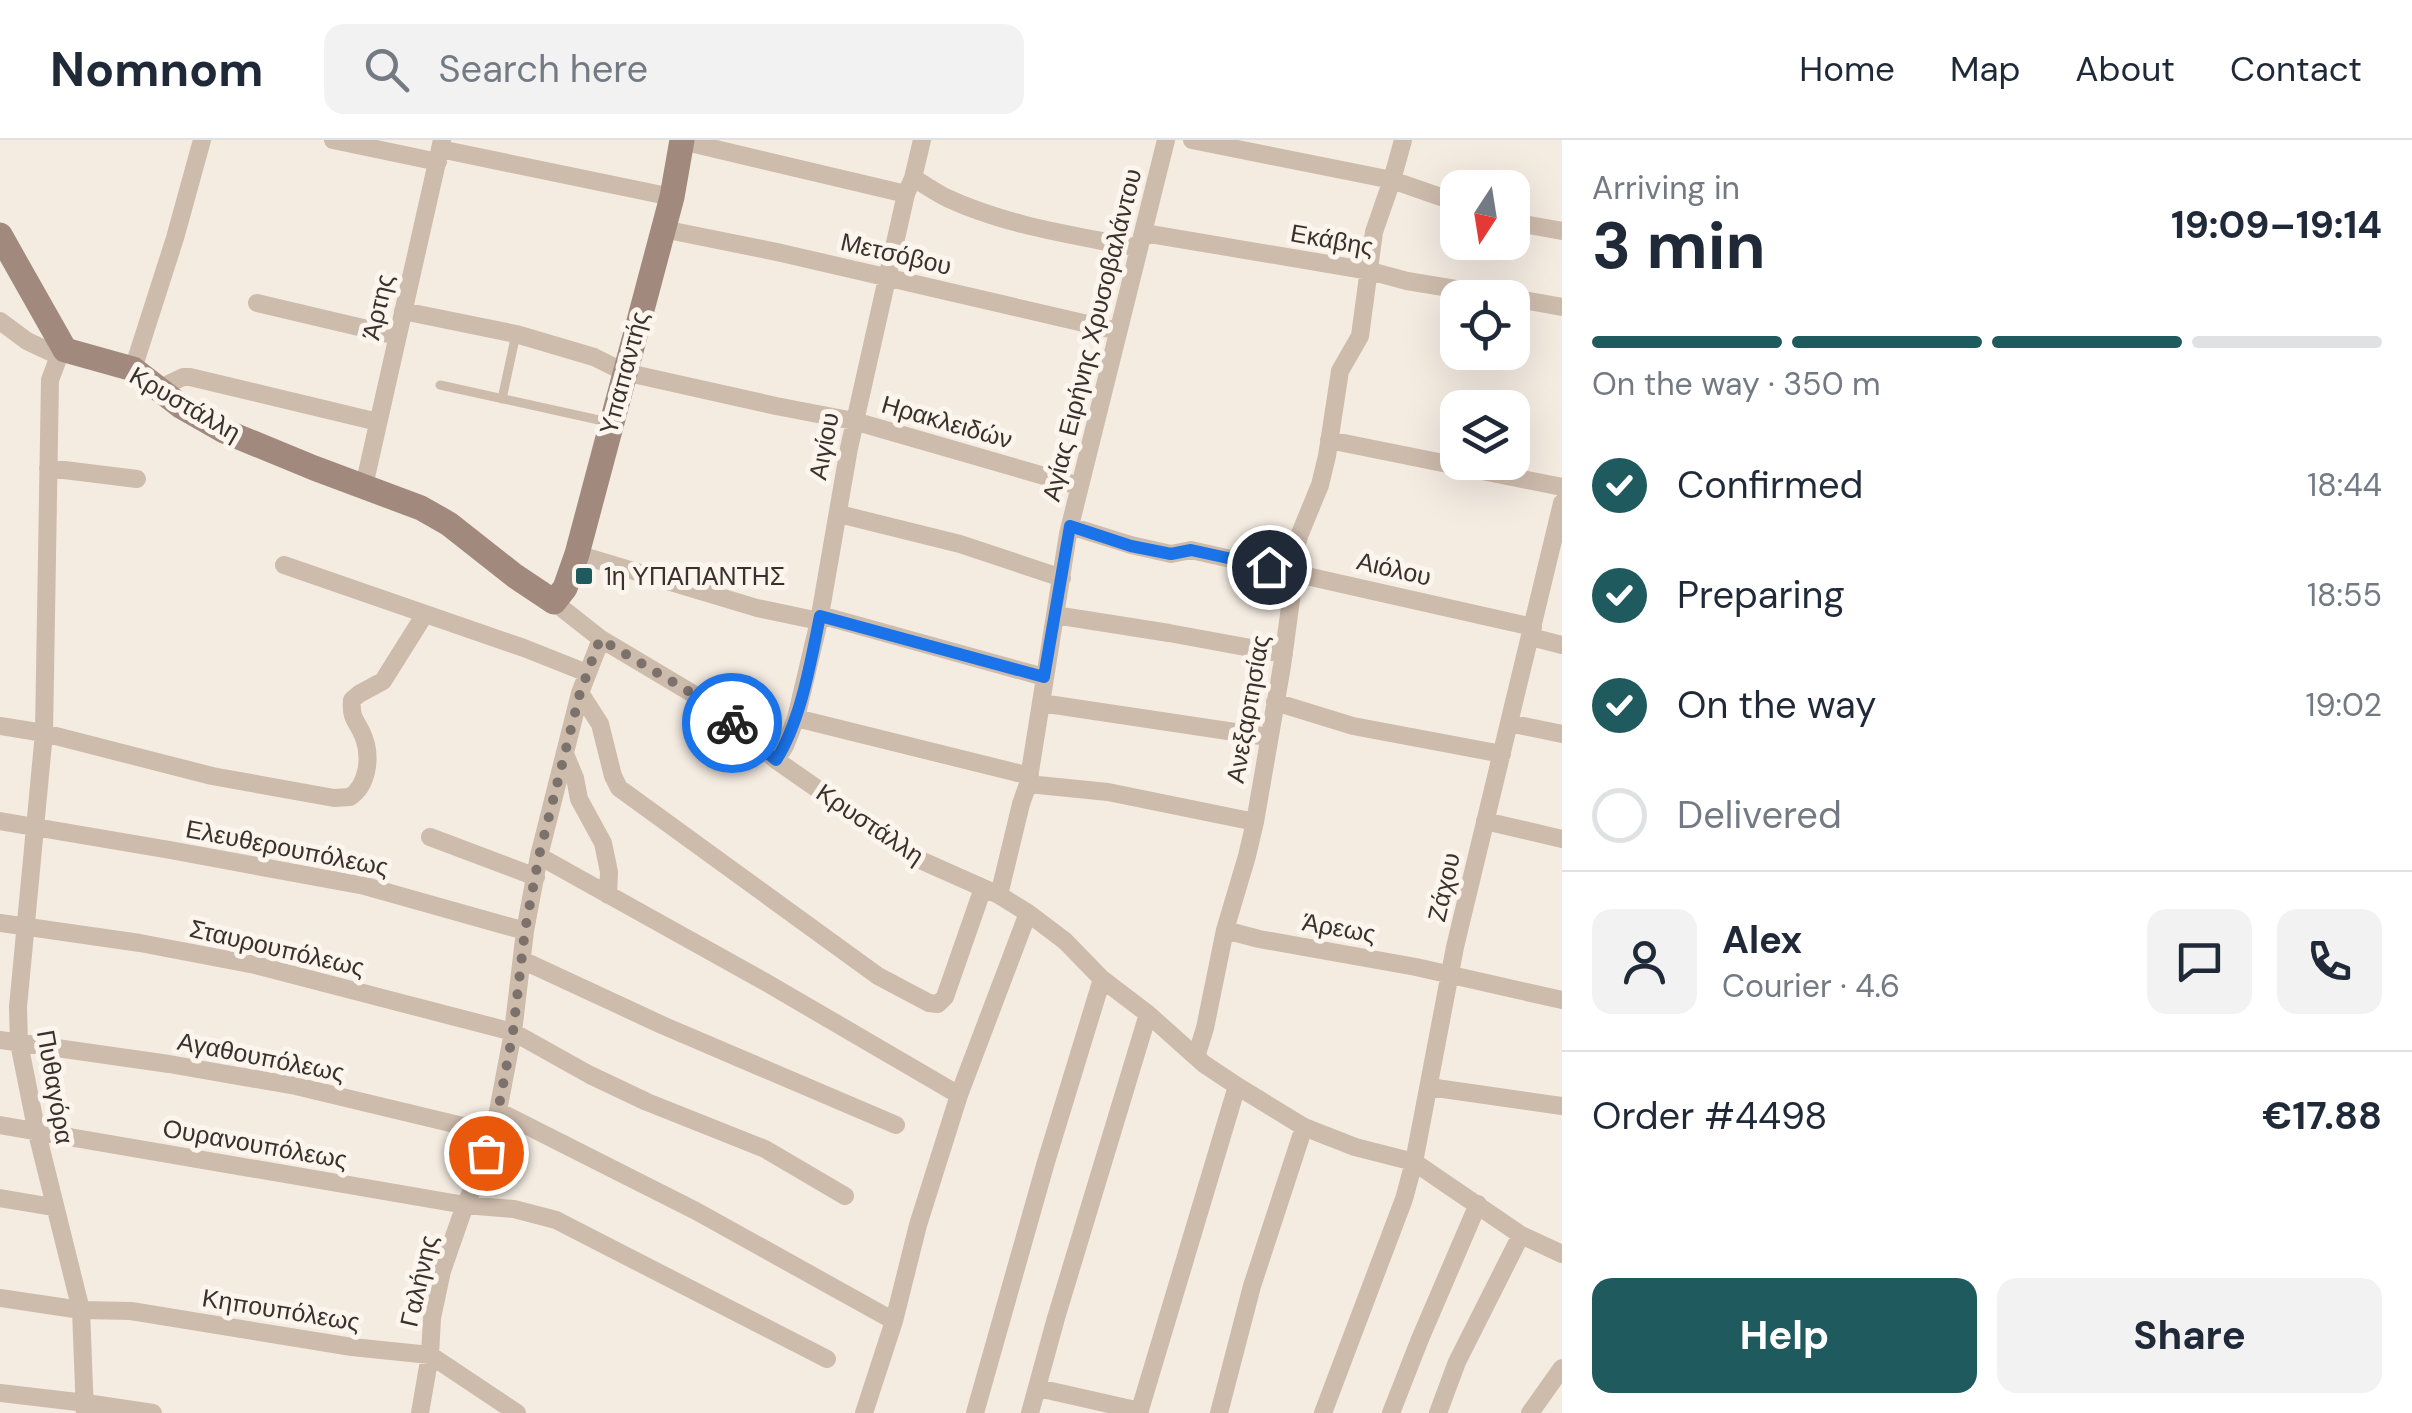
<!DOCTYPE html>
<meta charset="utf-8">
<style>
body{margin:0;font-family:"DM Sans",sans-serif;background:#f2f2f3;color:#1f2937;height:100vh;display:flex;flex-direction:column;font-size:38px;white-space:nowrap}
*{box-sizing:border-box;margin:0}
p{font-size:32px;color:#747a83}
.icon{flex:none;width:55px;height:55px;fill:none;stroke:currentColor;stroke-width:2;stroke-linecap:round;stroke-linejoin:round}
.map{position:relative;flex:1;overflow:hidden}
.panel{display:flex;flex-direction:column;background:#fff;width:850px}
.panel>*{flex:none}
.needle{width:65px;rotate:192deg}
.fabs{position:absolute;left:1440px;top:30px;display:grid;gap:20px}
.fabs a{display:grid;place-items:center;width:90px;height:90px;border-radius:20px;background:#fff;box-shadow:0 10px 40px #0002;font-size:50px}
.pin{position:absolute;display:grid;place-items:center;width:85px;height:85px;color:#fff;margin:-42px;border:5px solid #fff;border-radius:50%;box-shadow:0 2px 10px #0007}
.courier{position:absolute;display:grid;place-items:center;width:100px;height:100px;margin:-50px;border:8px solid #1a73e8;border-radius:50%;background:#fff;color:#222;box-shadow:0 2px 12px #0007}
.summary em{font-style:normal;font-weight:700}
.summary div{display:flex;flex-direction:column-reverse}
.summary{display:flex;align-items:center;justify-content:space-between;height:170px;padding:0 30px}
h1{font-size:65px;font-weight:700;line-height:75px}
.bar{display:grid;grid-template-columns:repeat(4,1fr);gap:15px 10px;align-content:center;height:120px;padding:0 30px}
.bar i{height:12px;border-radius:8px;background:#e0e1e3}
.bar .selected{background:#1f5a5e}
.bar p{grid-column:span 4}
.line{display:flex;align-items:center;gap:25px;padding:0 30px;border-top:2px solid #e0e1e3}
.line div{flex:1}
.round{display:grid;place-items:center;flex:none;width:105px;height:105px;border-radius:20px;background:#f2f2f3}
ol{padding:0 30px;list-style:none}
li{display:flex;align-items:center;gap:30px;height:110px}
li p{margin-inline-start:auto}
li .icon{padding:10px;border-radius:50%;background:#1f5a5e;color:#fff;stroke-width:4}
li:last-child{color:#747a83}
li i{width:55px;height:55px;border:5px solid #e0e1e3;border-radius:50%}
.button{display:flex;gap:20px;margin-top:auto;padding:20px 30px}
.button a{flex:1;height:115px;border-radius:20px;background:#1f5a5e;color:#fff;font-size:40px;font-weight:700;line-height:115px;text-align:center}
.button a+a{background:#f2f2f3;color:#1f2937}
header{display:flex;align-items:center;gap:60px;box-sizing:border-box;height:140px;padding:0 50px;background:#fff;border-bottom:2px solid #e0e1e3}
header strong{font-size:48px}
nav{display:flex;gap:55px;margin-inline-start:auto;font-size:35px}
.search{width:700px;height:90px;background:#f2f2f3;display:flex;align-items:center;gap:25px;box-sizing:border-box;padding:0 35px;border-radius:20px;color:#747a83;font-size:38px}
main{display:flex;flex:1;min-height:0}
.map>svg:first-child{display:block}
</style>
<header>
<strong>Nomnom</strong>
<div class="search"><svg class="icon" aria-label="search" viewBox="0 0 24 24"><circle cx="10" cy="10" r="6"/><path d="M15 15l6 6"/></svg>Search here</div>
<nav><a>Home</a><a>Map</a><a>About</a><a>Contact</a></nav>
</header>
<main>
<div class="map">
<svg width="1562" height="1273" viewBox="0 0 1562 1273">
<rect width="100%" height="100%" fill="#f4ebe1"/>
<g fill="none" stroke-linecap="round" stroke-linejoin="round">
<path stroke="#cdbbac" stroke-width="9" d="M440,245L608,282
M502,259L516,194"/>
<path stroke="#cdbbac" stroke-width="18" d="M333,0L438,22
M1192,0L1392,40L1458,63
M682,1L906,54
M440,9L672,57
M913,38C924,44 935,52 947,58C1007,86 1074,95 1138,108
M1512,82L1562,91
M663,89L777,112L1118,191
M1144,93L1370,131L1407,141L1510,158
M1512,158L1562,167
M257,163L397,196
M403,171L516,194L594,217L624,232L776,266L854,281L1079,346
M0,181L27,201L59,216
M65,210L59,216L50,240L44,593L18,867L19,903L37,993L81,1170L85,1273
M133,229L175,98L202,0
M158,249L183,237H190L378,282
M1329,300L1562,347
M48,328L137,339
M364,346L442,0
M839,374L960,404L1062,438
M1070,386L1131,405L1171,414L1191,410L1533,487
M577,414L757,468L819,481
M284,425L524,508L587,533
M554,462L601,499L705,561L776,620L918,719L999,755L1028,773L1065,801L1102,839L1148,874L1204,924L1237,946L1304,987L1355,1007L1414,1022L1521,1095L1562,1114
M820,475L1044,537
M1055,475L1169,493L1284,514
M1531,497L1562,505
M580,553L600,584L613,636L619,648L878,836L929,863L938,864L945,857L983,748
M1275,562L1353,586L1502,614
M1041,563L1268,597
M796,578L1030,636
M1509,583L1562,594
M0,586L44,593L212,636L334,658L350,657C368,645 371,617 364,598C358,581 350,580 352,560L359,554L383,541L425,474
M565,614L575,638L579,659L603,703L609,732L608,755
M776,620L785,606L796,578L819,481L849,308L906,54L913,38L922,0
M1028,644L1108,652L1255,682
M0,681L170,710L365,746L525,791
M1485,681L1562,699
M430,697L536,737
M539,716L767,843L959,955
M999,755L1021,664L1028,644L1068,394L1166,0
M0,783L140,803L255,825L513,892L590,935L647,962L765,1009L845,1056
M1225,790L1259,799L1416,827L1562,860
M522,820L662,885L896,985
M0,900L169,924L296,946L492,993
M1196,917L1205,888L1225,790L1247,716L1255,682L1282,526L1293,445L1295,413L1299,396L1320,345L1327,316L1340,231L1360,196L1374,92L1392,40L1403,0
M1429,947L1562,966
M498,971L696,1071L894,1181
M0,985L465,1065L514,1069L556,1080L827,1219
M0,1058L53,1067
M0,1158L81,1170L131,1171L352,1207L430,1215L517,1273
M1038,1248L1140,1271
M0,1253L86,1263L153,1273
M420,1273L430,1215L432,1178L442,1131L465,1065L480,1033L498,971L513,892L525,791L539,716L580,553L601,499
M864,1273L894,1181L918,1085L959,955L1028,773
M975,1273L1046,1022L1102,839
M1030,1273L1056,1178L1148,874
M1139,1273L1237,946
M1219,1273L1252,1146L1304,987
M1323,1273L1404,1059L1414,1022L1455,807L1562,363
M1391,1273L1420,1199L1478,1064
M1438,1273L1457,1222L1521,1095
M1530,1273L1562,1228"/>
<path stroke="#a18a7d" stroke-width="25" d="M0,95L65,210L133,229L182,267L224,291L314,328L421,368L449,384L515,436L554,462L565,448L577,414L672,57L682,0"/>
</g>
<g fill="none" stroke-linecap="round" stroke-linejoin="round">
<path stroke="#7c716b" stroke-width="10" stroke-dasharray="0 18" d="M486,1013L498,971L513,892L525,790L539,716L580,553L600,499L705,561L732,583"/>
<path stroke="#1a73e8" stroke-width="12" d="M732,583L776,620C801,581 811,520 820,476L1044,537L1070,386L1131,406L1171,414L1191,410L1269,427"/>
</g>
<rect fill="#1f5a5e" stroke="#fbf5ee" stroke-width="4" x="574" y="426" width="20" height="20" rx="5"/>
<g text-anchor="middle" dominant-baseline="central" stroke-width="10" stroke-linejoin="round" paint-order="stroke">
<g font-size="25" fill="#3b302b" stroke="#fbf5ee">
<text transform="translate(1332 100) rotate(10)">Εκάβης</text>
<text transform="translate(896 114) rotate(13)">Μετσόβου</text>
<text transform="translate(378 167) rotate(-77)">Άρτης</text>
<text transform="translate(1092 195) rotate(-76)">Αγίας Ειρήνης Χρυσοβαλάντου</text>
<text transform="translate(624 233) rotate(-75)">Υπαπαντής</text>
<text transform="translate(185 264) rotate(30)">Κρυστάλλη</text>
<text transform="translate(947 282) rotate(16)">Ηρακλειδών</text>
<text transform="translate(824 306) rotate(-79)">Αιγίου</text>
<text transform="translate(1394 429) rotate(13)">Αιόλου</text>
<text transform="translate(1248 569) rotate(-80)">Ανεξαρτησίας</text>
<text transform="translate(870 684) rotate(34)">Κρυστάλλη</text>
<text transform="translate(287 708) rotate(11)">Ελευθερουπόλεως</text>
<text transform="translate(1444 747) rotate(-77)">Ζάχου</text>
<text transform="translate(1339 788) rotate(10)">Άρεως</text>
<text transform="translate(277 808) rotate(13)">Σταυρουπόλεως</text>
<text transform="translate(261 917) rotate(11)">Αγαθουπόλεως</text>
<text transform="translate(55 947) rotate(80)">Πυθαγόρα</text>
<text transform="translate(255 1004) rotate(10)">Ουρανουπόλεως</text>
<text transform="translate(419 1141) rotate(-77)">Γαλήνης</text>
<text transform="translate(281 1170) rotate(9)">Κηπουπόλεως</text>
</g>
<g font-size="25" fill="#3b302b" stroke="#fbf5ee" text-anchor="start">
<text x="604" y="436">1η ΥΠΑΠΑΝΤΗΣ</text>
</g>
</g>
</svg>
<div class="fabs">
<a><svg class="needle" viewBox="-14 -14 28 28"><path d="M0-13l5 13h-10z" fill="#e53935"/><path d="M0 13l5-13h-10z" fill="#747a83"/></svg></a>
<a><svg class="icon" aria-label="locate" viewBox="0 0 24 24"><circle cx="12" cy="12" r="6"/><path d="M12 2v4M12 18v4M2 12h4M18 12h4"/></svg></a>
<a><svg class="icon" aria-label="layers" viewBox="0 0 24 24"><path d="M12 4l9 5-9 5-9-5zM3 14l9 5 9-5"/></svg></a>
</div>
<div class="pin" style="left:486px;top:1013px;background:#ea580c"><svg class="icon" aria-label="bag" viewBox="0 0 24 24"><path d="M5 8h14l-1 12H6zM9 8a3 3 0 0 1 6 0"/></svg></div>
<div class="pin" style="left:1269px;top:427px;background:#1f2937"><svg class="icon" aria-label="home" viewBox="0 0 24 24"><path d="M3 11l9-7 9 7M6 9v11h12V9"/></svg></div>
<div class="courier" style="left:732px;top:583px"><svg class="icon" aria-label="bike" viewBox="0 0 24 24"><circle cx="6" cy="16" r="4"/><circle cx="18" cy="16" r="4"/><path d="M6 16l4-8h5l3 8M10 8l3 8H6M13 5h3"/></svg></div>
</div>
<section class="panel">
<div class="summary"><div><h1>3 min</h1><p>Arriving in</p></div><em>19:09–19:14</em></div>
<div class="bar"><i class="selected"></i><i class="selected"></i><i class="selected"></i><i></i><p>On the way · 350 m</p></div>
<ol>
<li><svg class="icon" aria-label="check" viewBox="0 0 24 24"><path d="M5 12l5 5 9-10"/></svg>Confirmed<p>18:44</p></li>
<li><svg class="icon" aria-label="check" viewBox="0 0 24 24"><path d="M5 12l5 5 9-10"/></svg>Preparing<p>18:55</p></li>
<li><svg class="icon" aria-label="check" viewBox="0 0 24 24"><path d="M5 12l5 5 9-10"/></svg>On the way<p>19:02</p></li>
<li><i></i>Delivered</li>
</ol>
<div class="line" style="height:180px"><a class="round"><svg class="icon" aria-label="person" viewBox="0 0 24 24"><circle cx="12" cy="8" r="4"/><path d="M4 21q1-7 8-7t8 7"/></svg></a><div><b>Alex</b><p>Courier · 4.6</p></div><a class="round"><svg class="icon" aria-label="chat" viewBox="0 0 24 24"><path d="M4 5h16v11H9l-5 4z"/></svg></a><a class="round"><svg class="icon" aria-label="phone" viewBox="0 0 24 24"><path d="M5 4h4l2 5-3 2q2 4 5 5l2-3 5 2v4C11 20 4 13 5 4z"/></svg></a></div>
<div class="line" style="height:130px"><div>Order #4498</div><b>€17.88</b></div>
<div class="button"><a>Help</a><a>Share</a></div>
</section>
</main>
